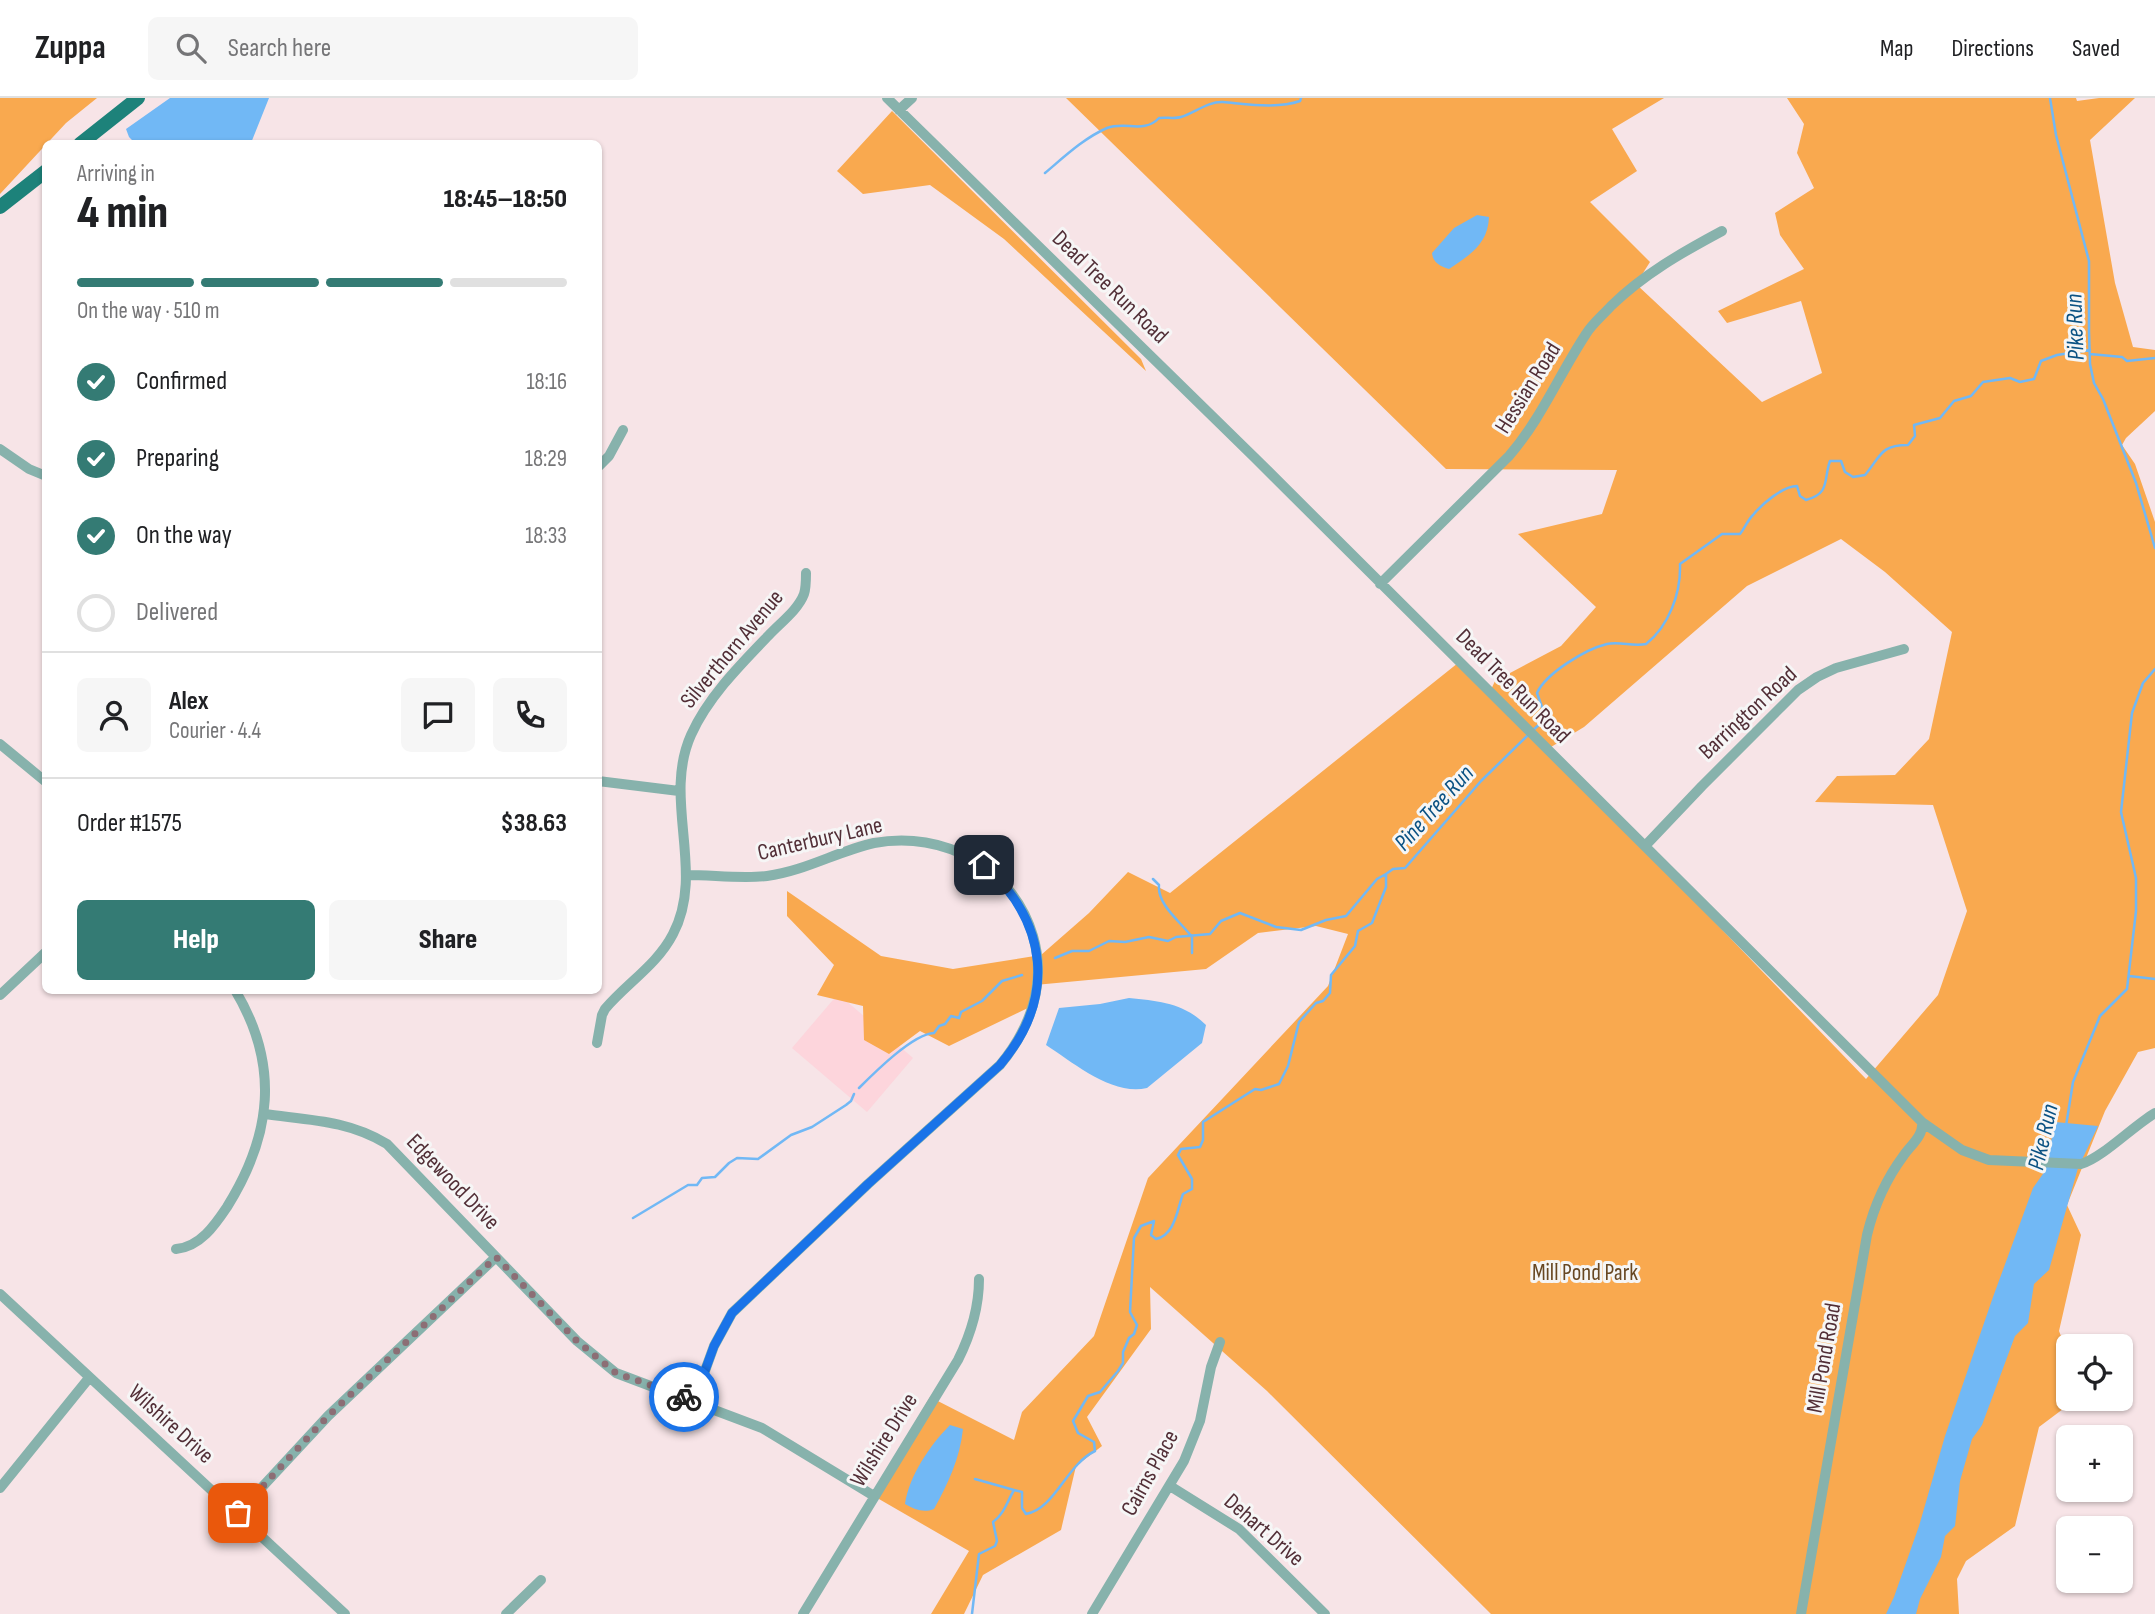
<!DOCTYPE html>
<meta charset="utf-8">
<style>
body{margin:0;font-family:"Sofia Sans Condensed",sans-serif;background:#f6f6f6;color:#202124;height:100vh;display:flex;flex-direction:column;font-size:26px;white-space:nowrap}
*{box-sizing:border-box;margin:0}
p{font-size:23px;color:#757577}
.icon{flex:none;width:38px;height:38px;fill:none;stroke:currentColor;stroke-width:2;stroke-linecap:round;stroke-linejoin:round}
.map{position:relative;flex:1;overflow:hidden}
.drawer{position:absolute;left:42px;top:42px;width:560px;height:854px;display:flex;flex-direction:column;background:#fff;border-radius:10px;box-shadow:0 2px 5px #0004}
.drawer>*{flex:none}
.controls{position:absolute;left:2056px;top:1236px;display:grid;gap:14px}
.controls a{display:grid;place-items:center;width:77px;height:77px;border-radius:10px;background:#fff;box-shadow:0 2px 5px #0004;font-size:35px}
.pin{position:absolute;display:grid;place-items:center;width:60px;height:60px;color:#fff;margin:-30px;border-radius:14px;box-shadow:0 4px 10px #0006}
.courier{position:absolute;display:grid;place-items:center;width:70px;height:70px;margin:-35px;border:5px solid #1a73e8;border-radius:50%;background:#fff;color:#222;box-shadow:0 2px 9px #0007}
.headline em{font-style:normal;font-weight:800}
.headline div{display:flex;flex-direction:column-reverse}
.headline{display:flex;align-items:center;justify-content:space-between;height:119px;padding:0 35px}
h1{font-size:46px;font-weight:800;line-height:52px}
.bar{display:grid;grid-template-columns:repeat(4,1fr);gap:10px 7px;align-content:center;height:84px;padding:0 35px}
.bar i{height:9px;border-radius:5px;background:#e0e0e0}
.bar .selected{background:#347b74}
.bar p{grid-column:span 4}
.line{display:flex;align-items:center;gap:18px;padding:0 35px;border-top:2px solid #e0e0e0}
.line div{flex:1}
.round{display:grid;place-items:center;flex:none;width:74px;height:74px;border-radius:10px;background:#f6f6f6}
ol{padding:0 35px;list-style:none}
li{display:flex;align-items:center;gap:21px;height:77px}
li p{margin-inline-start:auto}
li .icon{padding:7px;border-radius:50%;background:#347b74;color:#fff;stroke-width:4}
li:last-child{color:#757577}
li i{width:38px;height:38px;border:4px solid #e0e0e0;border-radius:50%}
.action{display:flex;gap:14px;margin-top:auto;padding:14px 35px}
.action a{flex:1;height:80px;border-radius:10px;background:#347b74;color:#fff;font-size:28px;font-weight:800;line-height:80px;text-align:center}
.action a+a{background:#f6f6f6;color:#202124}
header{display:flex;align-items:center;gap:42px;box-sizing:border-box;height:98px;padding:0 35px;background:#fff;border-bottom:2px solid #e0e0e0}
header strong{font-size:33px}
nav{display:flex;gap:38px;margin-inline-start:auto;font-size:24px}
.search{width:490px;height:63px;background:#f6f6f6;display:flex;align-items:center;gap:18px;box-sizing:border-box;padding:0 24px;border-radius:10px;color:#757577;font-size:26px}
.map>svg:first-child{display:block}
</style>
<header>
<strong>Zuppa</strong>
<div class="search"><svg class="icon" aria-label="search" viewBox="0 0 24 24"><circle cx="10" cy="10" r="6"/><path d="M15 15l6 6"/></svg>Search here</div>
<nav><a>Map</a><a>Directions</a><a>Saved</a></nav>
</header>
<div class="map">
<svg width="2155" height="1516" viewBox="0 0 2155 1516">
<rect width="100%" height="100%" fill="#f7e4e7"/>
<path fill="#fdd5dc" d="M838,896L913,960L867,1014L792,950Z"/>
<path fill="#f9a94f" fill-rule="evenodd" d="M0,0H97L66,25L0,96Z
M1066,0H1664L1612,31L1637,73L1590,104L1650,164L1636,186L1762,304L1822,275L1801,203L1727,225L1718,213L1804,171L1780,137L1775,115L1814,90L1797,55L1804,26L1787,0H2076L2077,3L2099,0H2135L2090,42L2115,185L2133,249L2155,252V313L2126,340L2122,347L2135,366L2155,424V950L2138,954L2105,1013L2067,1107L2081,1137L2059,1233L2068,1256V1293L2063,1311L2039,1329L2015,1428L1966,1463L1957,1481L1959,1516H1491L1267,1293L1150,1189L1151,1231L1087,1319L1102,1348L1076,1368L1061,1432L983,1477L964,1516H931L969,1453L872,1397L930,1299L1014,1342L1022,1314L1094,1238L1148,1080L1328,888L1348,836L1316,828L1258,835L1206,871L1035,887L1032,908L949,948L920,933L889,956L864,942L863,908L817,897L834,867L787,818V793L881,858L953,871L1041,857L1089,815L1128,774L1170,795L1458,565L1489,596L1495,583L1561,548L1596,509L1518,436L1602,416L1617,372L1446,371ZM1841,441L1885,474L1952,534L1929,641L1895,677L1837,678L1815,704L1933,707L1967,813L1938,897L1866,981L1603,708L1551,649L1584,629L1747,488Z
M892,13L1141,261L1146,273L1004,141L930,87L863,96L837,73Z"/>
<path fill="#71b8f5" d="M170,0H269L251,45H135L129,39L126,31Z
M1477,117L1489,119C1488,146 1470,157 1449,171C1440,168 1433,165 1432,155L1454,130Z
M1129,900C1159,903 1184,905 1206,927L1202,945L1147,990C1112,998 1074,965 1046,947L1059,910L1100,906Z
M2055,1024L2098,1028L2078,1070L2049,1172L2034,1186L2028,1225L2015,1238L1982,1327L1972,1341L1960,1383L1955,1428L1945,1438L1941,1459L1920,1501L1916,1516H1886L1894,1499L1919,1428L1945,1338L1993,1199L2033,1090L2045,1073Z
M950,1327L963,1331C960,1360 948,1386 934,1411C924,1415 915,1412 905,1406C909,1378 930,1347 950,1327Z"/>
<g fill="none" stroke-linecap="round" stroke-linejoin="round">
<path stroke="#71b8f5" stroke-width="2.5" d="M2050,0L2056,37L2089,163V233L2090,266L2094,285L2103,301L2136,385L2155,450
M1045,75C1064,59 1084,40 1107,30C1126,23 1144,36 1159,20C1166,19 1175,21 1181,19C1194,15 1209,3 1223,4C1247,6 1277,11 1300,3L1301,0
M2090,256L2122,259L2127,263L2155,260
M1532,633L1542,624L1543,612L1537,595C1546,575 1586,551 1607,546C1620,543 1633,549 1646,546C1669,528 1681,495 1680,466L1722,436H1740C1745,430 1747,423 1753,417C1762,406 1783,388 1797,388L1800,398L1806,402C1831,395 1823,382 1830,363H1841L1845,374L1853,379L1865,377C1881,358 1880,347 1908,347L1915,338L1914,327L1940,320L1954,303L1971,298L1983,284L2010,280L2020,284L2034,281L2041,263L2057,257L2090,252
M1153,781L1159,787C1157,807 1181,824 1192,839V855
M1055,860L1072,853H1089L1109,843L1125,844L1149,839L1168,843L1176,839L1210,836L1221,823L1240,815L1276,829L1301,832L1326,822L1346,818L1377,781L1386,776
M2129,878L2155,881
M859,990C875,974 913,936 934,935L939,928L945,926L951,918L959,920L961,914L982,903L1002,883L1022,877
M2066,1028L2073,984L2100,918L2127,891L2136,813V780L2121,714L2132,615L2143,585L2155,571
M633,1120L688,1087H697L702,1080L715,1079L729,1065L737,1060L758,1061L791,1037L812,1029L846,1007L851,1003L854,996
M975,1381L1014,1392
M972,1516L979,1456L995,1448L997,1443L993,1424C1004,1416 1007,1404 1014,1392L1022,1394V1410L1026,1416C1056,1410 1066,1367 1095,1353L1094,1344L1078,1335L1073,1323L1088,1298L1100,1294L1118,1273L1123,1265V1254L1129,1240L1134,1236L1137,1227L1130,1214L1134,1140L1141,1128L1154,1123L1151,1137L1156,1141C1175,1137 1177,1112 1183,1096L1192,1091V1081L1178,1057L1181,1051L1200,1049L1203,1042V1024L1255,991L1261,992L1279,986L1288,968L1299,924L1316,905L1323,903L1330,895L1331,877L1355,848L1358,833L1372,825L1386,789V776L1393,771L1405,770L1481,683L1527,638"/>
<path stroke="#87b2ac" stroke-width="10" d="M887,0L1254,359L1922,1024L1962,1052L1989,1062L2081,1066C2102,1060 2133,1028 2155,1015
M899,12L912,0
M0,351L29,371L46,378
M598,369L609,358L623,332
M1380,486L1509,358C1541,321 1559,277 1586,236C1592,226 1603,217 1611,208C1644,176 1681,155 1722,133
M0,646L46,684
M598,683L679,693
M1645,748L1702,688L1798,592L1817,579L1836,570L1904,551
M687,777C713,777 742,781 767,778C805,773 838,753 874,745C944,732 1013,770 1033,838C1047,885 1030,931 1000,967L868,1086L732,1215L714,1248L694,1303
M0,897L46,854
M597,945L602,917L605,911C627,885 657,867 673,836C706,773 662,702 691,637C708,599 741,566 769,537C780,525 798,512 804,496C806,490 806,482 806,475
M264,1016C308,1022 348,1022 387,1046L577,1243L616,1275L762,1330L874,1398
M176,1151C200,1149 215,1127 227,1109C272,1037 280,967 235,892
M0,1196L345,1516
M1170,1388L1239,1431L1325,1516
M0,1390L89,1280
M238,1415L328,1318L496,1159
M506,1516L541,1482
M803,1516L958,1262C971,1236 979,1211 979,1181
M1092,1516L1184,1363L1200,1323L1211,1269L1220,1244
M1801,1516L1867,1137C1874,1108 1886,1081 1904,1057C1911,1047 1924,1037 1922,1024"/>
<path stroke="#1d827a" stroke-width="14" d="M80,46L138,0
M0,109L46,73"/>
</g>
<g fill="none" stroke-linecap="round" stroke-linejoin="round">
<path stroke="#8c6e75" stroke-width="7" stroke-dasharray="0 12.6" d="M238,1415L328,1318L496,1159L577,1243L616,1275L684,1299"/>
<path stroke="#1a73e8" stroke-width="9" d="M684,1299L694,1303L714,1248L732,1215L868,1086L1000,967C1057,900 1048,824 984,767"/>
</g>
<g text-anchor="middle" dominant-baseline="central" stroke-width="6" stroke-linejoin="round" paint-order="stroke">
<g font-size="23" fill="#522f37" stroke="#f6f6f6">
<text transform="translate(1110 189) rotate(44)">Dead Tree Run Road</text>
<text transform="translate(1528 290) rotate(-58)">Hessian Road</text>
<text transform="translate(732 551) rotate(-50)">Silverthorn Avenue</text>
<text transform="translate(1513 588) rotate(45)">Dead Tree Run Road</text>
<text transform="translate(1748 615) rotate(-43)">Barrington Road</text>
<text transform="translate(820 741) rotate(-13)">Canterbury Lane</text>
<text transform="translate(453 1084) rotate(46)">Edgewood Drive</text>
<text transform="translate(1824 1260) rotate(-80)">Mill Pond Road</text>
<text transform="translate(171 1326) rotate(42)">Wilshire Drive</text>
<text transform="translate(884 1342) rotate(-58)">Wilshire Drive</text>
<text transform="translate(1150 1375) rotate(-61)">Cairns Place</text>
<text transform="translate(1264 1432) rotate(41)">Dehart Drive</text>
</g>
<g font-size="23" fill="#684722" stroke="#f6f6f6">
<text x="1585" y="1175">Mill Pond Park</text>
</g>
<g font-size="24" font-style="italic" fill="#0b5283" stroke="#f6f6f6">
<text transform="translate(2075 229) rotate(-92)">Pike Run</text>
<text transform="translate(1434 710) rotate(-48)">Pine Tree Run</text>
<text transform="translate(2043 1039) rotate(-77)">Pike Run</text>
</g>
</g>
</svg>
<div class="controls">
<a><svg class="icon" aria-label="locate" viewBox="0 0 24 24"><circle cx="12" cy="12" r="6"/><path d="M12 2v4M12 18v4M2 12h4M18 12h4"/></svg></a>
<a>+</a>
<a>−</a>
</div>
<div class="pin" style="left:238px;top:1415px;background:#ea580c"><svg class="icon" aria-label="bag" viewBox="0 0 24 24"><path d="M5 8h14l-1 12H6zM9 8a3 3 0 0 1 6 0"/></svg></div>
<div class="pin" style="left:984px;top:767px;background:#1f2937"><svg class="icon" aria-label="home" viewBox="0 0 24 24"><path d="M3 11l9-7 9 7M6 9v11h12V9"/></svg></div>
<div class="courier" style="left:684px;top:1299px"><svg class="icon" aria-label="bike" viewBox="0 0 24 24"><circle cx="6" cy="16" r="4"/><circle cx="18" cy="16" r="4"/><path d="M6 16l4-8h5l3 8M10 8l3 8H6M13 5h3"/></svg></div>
<section class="drawer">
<div class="headline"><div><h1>4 min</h1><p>Arriving in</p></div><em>18:45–18:50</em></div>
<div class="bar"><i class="selected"></i><i class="selected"></i><i class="selected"></i><i></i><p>On the way · 510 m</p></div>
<ol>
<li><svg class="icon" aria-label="check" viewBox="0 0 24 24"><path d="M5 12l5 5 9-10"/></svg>Confirmed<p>18:16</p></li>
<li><svg class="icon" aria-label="check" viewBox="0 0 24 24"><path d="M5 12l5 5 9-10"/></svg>Preparing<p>18:29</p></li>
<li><svg class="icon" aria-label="check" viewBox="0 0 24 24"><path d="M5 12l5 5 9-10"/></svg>On the way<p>18:33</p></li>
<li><i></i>Delivered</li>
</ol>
<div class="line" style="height:126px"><a class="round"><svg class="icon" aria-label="person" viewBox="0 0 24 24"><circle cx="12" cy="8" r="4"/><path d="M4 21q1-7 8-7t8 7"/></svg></a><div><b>Alex</b><p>Courier · 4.4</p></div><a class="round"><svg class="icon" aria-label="chat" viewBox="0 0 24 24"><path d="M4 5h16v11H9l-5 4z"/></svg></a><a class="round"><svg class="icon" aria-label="phone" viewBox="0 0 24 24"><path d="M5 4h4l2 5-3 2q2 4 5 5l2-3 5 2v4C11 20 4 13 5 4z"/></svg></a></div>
<div class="line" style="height:91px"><div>Order #1575</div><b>$38.63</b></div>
<div class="action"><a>Help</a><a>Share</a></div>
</section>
</div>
